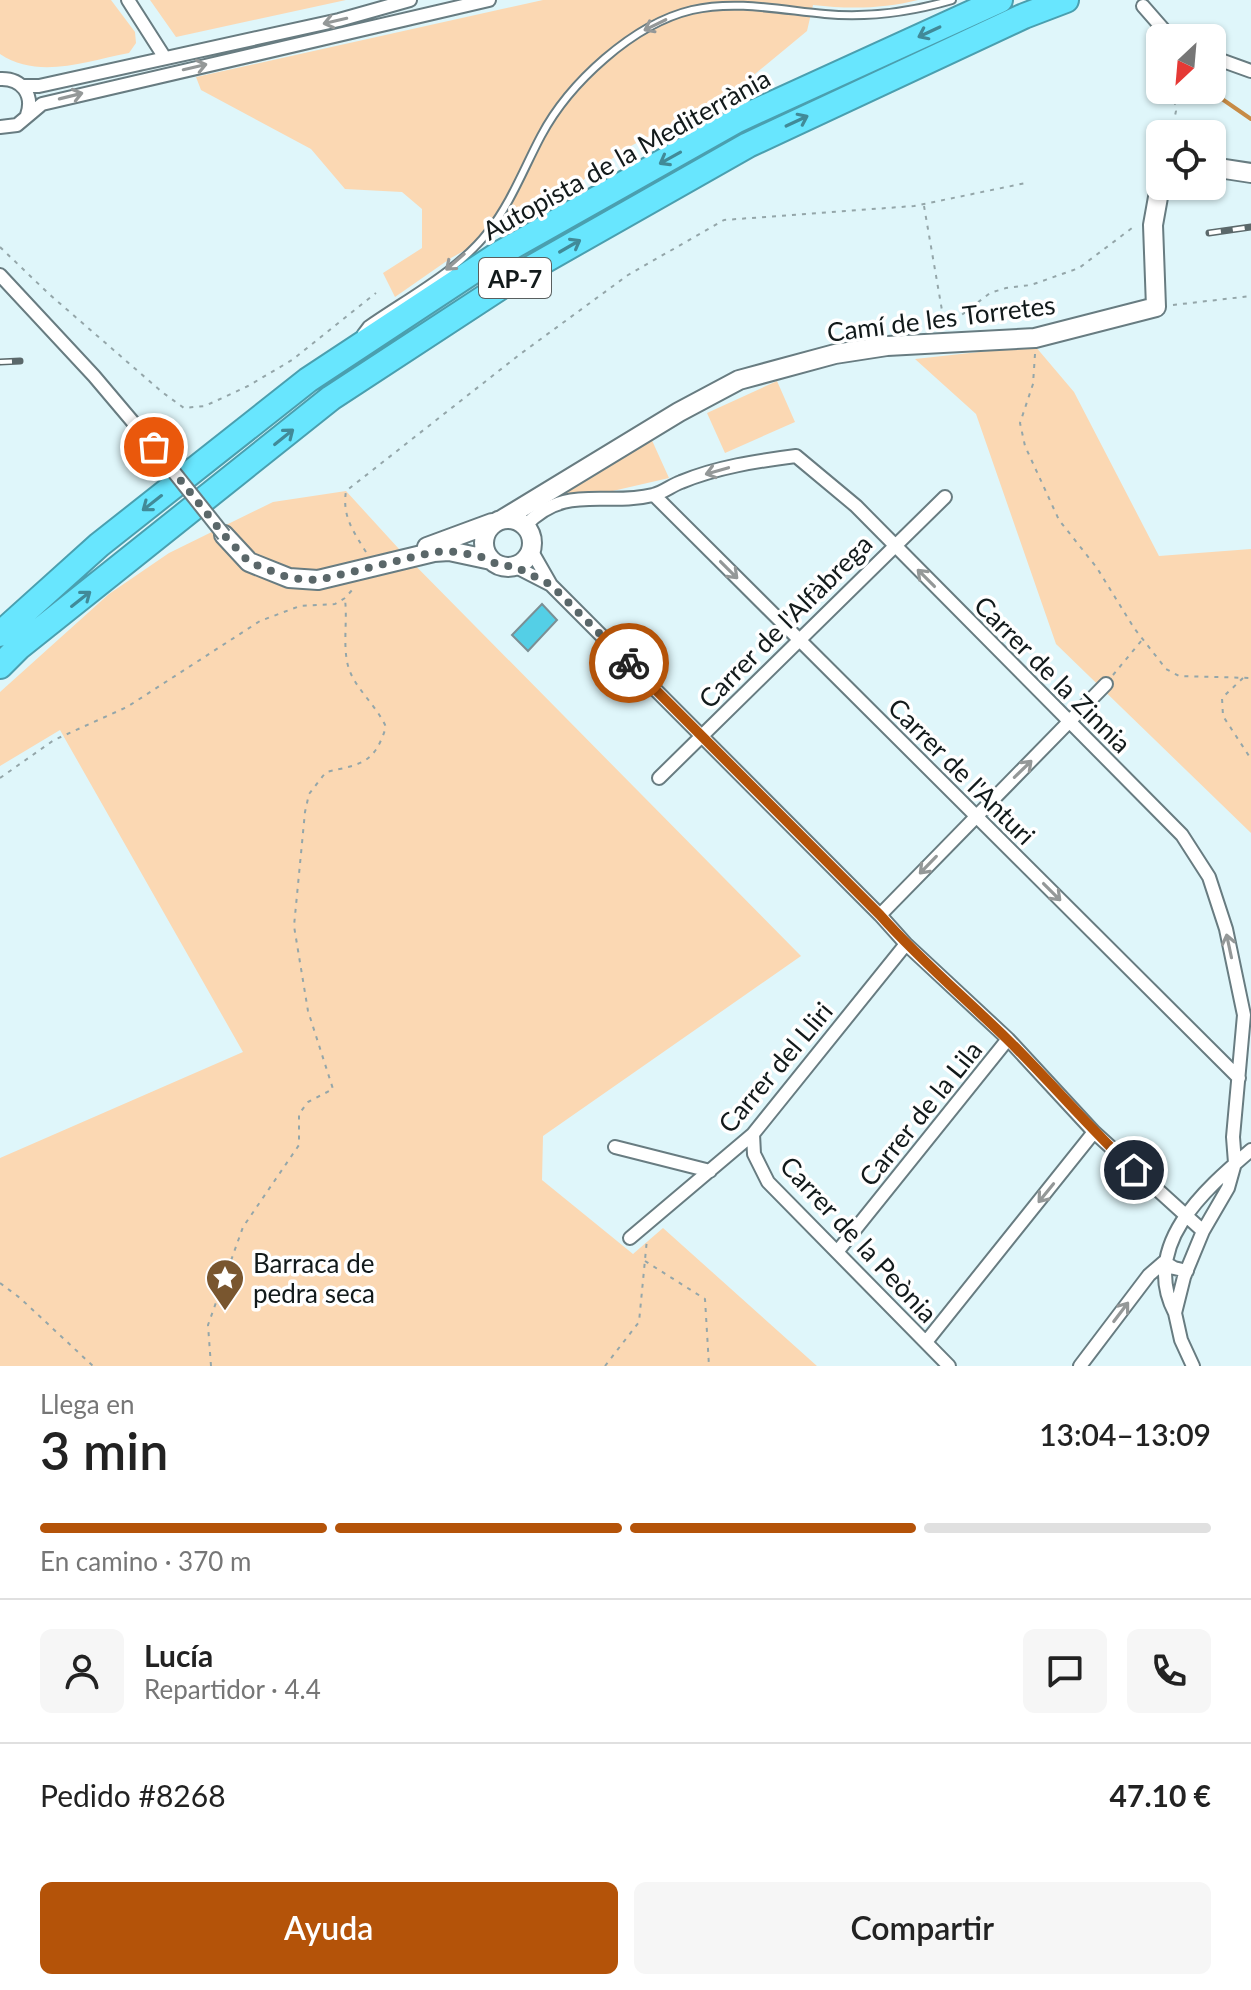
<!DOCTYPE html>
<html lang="es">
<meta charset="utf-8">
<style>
body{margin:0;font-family:Lato,sans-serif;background:#f6f6f6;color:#222;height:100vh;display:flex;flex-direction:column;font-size:30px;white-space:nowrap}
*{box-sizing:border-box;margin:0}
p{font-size:26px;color:#767676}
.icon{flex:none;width:44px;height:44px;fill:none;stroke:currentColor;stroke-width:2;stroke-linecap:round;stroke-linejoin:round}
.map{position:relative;height:1366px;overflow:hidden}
.side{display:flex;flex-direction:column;background:#fff;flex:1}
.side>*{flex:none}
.needle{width:52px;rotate:206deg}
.controls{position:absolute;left:1146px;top:24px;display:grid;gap:16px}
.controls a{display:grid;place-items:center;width:80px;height:80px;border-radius:12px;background:#fff;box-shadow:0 2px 6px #0004;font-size:40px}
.pin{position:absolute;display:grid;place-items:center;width:68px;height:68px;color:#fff;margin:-34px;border:4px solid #fff;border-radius:50%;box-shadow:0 2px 8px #0007}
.courier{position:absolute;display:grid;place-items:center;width:80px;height:80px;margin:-40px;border:6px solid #b45309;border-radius:50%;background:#fff;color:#222;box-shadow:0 2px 10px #0007}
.overview em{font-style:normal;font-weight:600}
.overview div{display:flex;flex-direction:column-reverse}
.overview{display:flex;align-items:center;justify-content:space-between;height:136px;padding:0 40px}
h1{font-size:52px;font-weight:600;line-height:60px}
.bar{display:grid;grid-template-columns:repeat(4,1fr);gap:12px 8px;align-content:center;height:96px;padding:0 40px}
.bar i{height:10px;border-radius:6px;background:#e0e0e0}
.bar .active{background:#b45309}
.bar p{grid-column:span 4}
.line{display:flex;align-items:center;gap:20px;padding:0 40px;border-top:2px solid #e0e0e0}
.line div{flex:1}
.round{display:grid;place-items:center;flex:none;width:84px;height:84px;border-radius:12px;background:#f6f6f6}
.action{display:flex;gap:16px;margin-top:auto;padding:16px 40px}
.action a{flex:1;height:92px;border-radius:12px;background:#b45309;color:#fff;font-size:32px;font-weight:600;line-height:92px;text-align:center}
.action a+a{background:#f6f6f6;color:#222}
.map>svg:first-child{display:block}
</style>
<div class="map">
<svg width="1251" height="1366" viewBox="0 0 1251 1366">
<rect width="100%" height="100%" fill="#dff6fa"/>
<path fill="#fbd8b3" d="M0,0H111L135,32L136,43L129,53C86,61 39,80 0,54Z
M150,0H346L176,37Z
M543,0H918C883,9 848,9 813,5L807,31L732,93L625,149L562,196L451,258L395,297L383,273L422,248V209L402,192L345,189L311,149L201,90L196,77Z
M1035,346L1074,392L1159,556L1251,549V833L1056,644L976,414L915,359Z
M777,381L795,422L725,453L707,413Z
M650,436L669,478L565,502L563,481Z
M346,491L399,549L801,956L543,1136L542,1180L633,1254L663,1228L817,1366H0V1158L243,1052L60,730L0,766V692L109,594L169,553L273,502Z"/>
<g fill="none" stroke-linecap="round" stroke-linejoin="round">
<path stroke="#c78b46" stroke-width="4" d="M1152,24L1154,36L1160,43
M1209,90L1251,119"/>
</g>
<path fill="#54cfe6" stroke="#7b8f94" stroke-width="2" d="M542,604L557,620L528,651L512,635Z"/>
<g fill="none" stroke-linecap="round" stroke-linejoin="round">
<defs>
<path id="lane" d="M361,333L367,325C407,297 459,270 488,232C511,203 524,168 541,136C569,83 633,24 692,10C736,0 781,10 825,14C868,18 911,12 952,0"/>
<path id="street" d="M128,0L165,58
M1143,6L1171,38
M1212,57L1251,71
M0,79C22,78 34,95 27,115
M23,86H39L339,20L410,0
M0,127L17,125L42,104L489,0
M0,275L94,376L154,447
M654,495L1239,1078
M525,526C565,483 605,507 653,495C663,493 672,485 681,482C717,467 757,461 796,456L856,506L1182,835L1209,877L1226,929L1244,1015L1233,1137L1235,1163L1228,1188L1203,1231L1184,1277L1175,1313L1181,1340L1193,1366
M531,550L551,585
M514,566L551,585L880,915L906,944L1008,1039L1094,1132L1203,1231
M659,778L945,497
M880,915L1106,684
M753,1134L754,1154L768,1182L949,1366
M615,1147L710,1171
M630,1238L753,1134L906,944
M837,1252L1008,1039
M1175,1313C1140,1246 1204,1190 1251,1150
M926,1342L1094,1132
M1080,1366L1149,1275L1164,1262L1174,1268L1187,1271"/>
<path id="secondary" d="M1212,167L1251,173
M484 543a24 24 0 1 1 48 0a24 24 0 1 1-48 0Z
M503,519L679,412L739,380L835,354L887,346L1035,338L1156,307L1153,225L1160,186
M224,535L249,562L289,578L318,580L434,552L449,551L491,560
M427,547L492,523"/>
<path id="highway" d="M0,634L99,545L308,380L499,254L737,120L1000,0
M0,666L19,647L331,398L519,275L748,145L1024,16L1066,0"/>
</defs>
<use href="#lane" stroke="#687c81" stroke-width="10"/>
<use href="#street" stroke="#687c81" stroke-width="16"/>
<use href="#secondary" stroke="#687c81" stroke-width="22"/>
<use href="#highway" stroke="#4a9faf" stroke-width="28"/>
<path stroke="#94a6a9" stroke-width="2" stroke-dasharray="4 6" stroke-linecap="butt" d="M1171,134L1176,111L1173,90
M924,206L944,322
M0,247L49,294L162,392L184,408L205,406L248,386L292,360L376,293
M1173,305L1251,296
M935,327L959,317L990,293L1006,288L1031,285L1079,268L1136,225
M1035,354L1033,384L1020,423L1025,446L1059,520L1097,568L1134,628L1166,669L1179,676L1251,678
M366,552C353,531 342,516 346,491L519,355L628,275L724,220L914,206L1026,183
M1113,675L1142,640
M1243,678L1222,698L1223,716L1251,759
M0,778L54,740L127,707L260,621L300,606L335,604L345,598L353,589
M645,1261L705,1299L709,1366
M0,1283L20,1298L93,1366
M211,1366L208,1325L243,1227L299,1145V1114L308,1102L333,1089L308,1011L294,926L305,812L309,794L326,772C362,764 374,764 386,727C377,707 360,693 351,674C341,653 348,622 345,600
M605,1366L639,1322L647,1239"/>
<use href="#lane" stroke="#fff" stroke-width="6"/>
<use href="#street" stroke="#fff" stroke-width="12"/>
<use href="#secondary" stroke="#fff" stroke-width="18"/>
<use href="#highway" stroke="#68e6fe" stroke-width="24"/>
<defs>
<path id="rail" d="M1209,233L1251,227
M0,362L20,361"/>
</defs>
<use href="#rail" stroke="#5b686a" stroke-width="7"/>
<use href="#rail" stroke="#fff" stroke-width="4" stroke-dasharray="12" stroke-linecap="butt"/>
<defs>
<path id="street-bridge" d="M154,447L224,535"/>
</defs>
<use href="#street-bridge" stroke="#687c81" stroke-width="16" stroke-linecap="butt"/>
<use href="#street-bridge" stroke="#fff" stroke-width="12"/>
</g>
<defs><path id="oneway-shaft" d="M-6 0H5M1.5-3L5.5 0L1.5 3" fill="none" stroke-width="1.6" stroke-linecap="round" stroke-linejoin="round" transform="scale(2)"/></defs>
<g stroke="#949898">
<use href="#oneway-shaft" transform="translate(335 21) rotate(167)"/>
<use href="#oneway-shaft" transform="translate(655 25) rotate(154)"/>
<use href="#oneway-shaft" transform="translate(195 67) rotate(-13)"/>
<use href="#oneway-shaft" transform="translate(71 96) rotate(-14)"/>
<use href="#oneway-shaft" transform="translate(455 262) rotate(139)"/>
<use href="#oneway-shaft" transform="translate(717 471) rotate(164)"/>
<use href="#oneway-shaft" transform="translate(729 570) rotate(45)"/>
<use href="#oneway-shaft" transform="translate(926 578) rotate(-135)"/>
<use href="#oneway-shaft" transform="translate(1023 769) rotate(-44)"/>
<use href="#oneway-shaft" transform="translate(928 865) rotate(134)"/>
<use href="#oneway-shaft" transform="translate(1052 892) rotate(45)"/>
<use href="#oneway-shaft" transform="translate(1229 946) rotate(-102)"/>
<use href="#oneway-shaft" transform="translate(1046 1193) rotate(129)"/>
<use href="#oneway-shaft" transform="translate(1121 1312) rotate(-53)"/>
</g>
<g stroke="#418a98">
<use href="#oneway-shaft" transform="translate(929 32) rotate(155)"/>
<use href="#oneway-shaft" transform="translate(797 121) rotate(-25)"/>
<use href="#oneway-shaft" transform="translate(670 158) rotate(151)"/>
<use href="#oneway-shaft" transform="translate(570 246) rotate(-30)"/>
<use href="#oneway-shaft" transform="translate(284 437) rotate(-39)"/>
<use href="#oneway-shaft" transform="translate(152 503) rotate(142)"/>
<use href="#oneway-shaft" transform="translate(81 599) rotate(-38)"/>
</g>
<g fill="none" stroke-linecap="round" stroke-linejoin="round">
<path stroke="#5a6769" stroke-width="8" stroke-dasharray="0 14.4" d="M154,447L224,535L249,562L289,578L318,580L434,552L449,551L479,556L501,566H514L551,585L629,663"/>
<path stroke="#b45309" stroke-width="10" d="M629,663L880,915C919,959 964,997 1006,1038C1050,1081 1089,1128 1134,1170"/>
</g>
<defs>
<symbol id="sight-pin" viewBox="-11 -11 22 30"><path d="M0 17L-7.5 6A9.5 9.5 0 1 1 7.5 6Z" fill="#79562f" stroke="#fff"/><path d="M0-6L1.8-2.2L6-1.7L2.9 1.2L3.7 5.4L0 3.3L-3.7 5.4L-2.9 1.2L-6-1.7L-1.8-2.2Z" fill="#fff"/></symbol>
</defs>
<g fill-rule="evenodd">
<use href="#sight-pin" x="203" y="1256" width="44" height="60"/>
</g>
<g text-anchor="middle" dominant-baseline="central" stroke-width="7" stroke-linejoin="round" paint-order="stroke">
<rect fill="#fff" stroke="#595f5f" stroke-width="2" x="479" y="258" width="72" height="40" rx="6"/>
<g font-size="24" font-weight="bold" fill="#121a1b">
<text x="515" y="278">AP-7</text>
</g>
<g font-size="26" fill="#121a1b" stroke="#fff">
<text transform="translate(626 154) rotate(-29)">Autopista de la Mediterrània</text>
<text transform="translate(941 318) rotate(-7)">Camí de les Torretes</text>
<text transform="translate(785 621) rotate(-45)">Carrer de l'Alfàbrega</text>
<text transform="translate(1053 674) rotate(45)">Carrer de la Zinnia</text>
<text transform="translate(962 771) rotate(45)">Carrer de l'Anturi</text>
<text transform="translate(775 1067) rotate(-50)">Carrer del Lliri</text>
<text transform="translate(920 1113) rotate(-51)">Carrer de la Lila</text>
<text transform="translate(859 1239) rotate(47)">Carrer de la Peònia</text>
</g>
<g font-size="26" fill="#121a1b" stroke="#fff" text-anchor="start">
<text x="253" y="1263">Barraca de<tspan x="253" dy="30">pedra seca</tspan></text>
</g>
</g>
</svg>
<div class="controls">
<a><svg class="needle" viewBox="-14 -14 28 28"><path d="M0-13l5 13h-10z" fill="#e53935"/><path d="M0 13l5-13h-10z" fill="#767676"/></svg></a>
<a><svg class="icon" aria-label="locate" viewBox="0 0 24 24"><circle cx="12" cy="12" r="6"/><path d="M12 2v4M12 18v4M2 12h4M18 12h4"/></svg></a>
</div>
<div class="pin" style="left:154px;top:447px;background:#ea580c"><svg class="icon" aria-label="bag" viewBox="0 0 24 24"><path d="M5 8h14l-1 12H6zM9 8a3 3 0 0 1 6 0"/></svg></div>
<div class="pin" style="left:1134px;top:1170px;background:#1f2937"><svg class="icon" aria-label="home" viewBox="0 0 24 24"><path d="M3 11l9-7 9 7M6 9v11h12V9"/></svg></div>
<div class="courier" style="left:629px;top:663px"><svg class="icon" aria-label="bike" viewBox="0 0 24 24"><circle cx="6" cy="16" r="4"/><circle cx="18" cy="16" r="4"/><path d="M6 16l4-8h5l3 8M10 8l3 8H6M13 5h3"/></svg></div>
</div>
<section class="side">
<div class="overview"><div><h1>3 min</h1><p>Llega en</p></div><em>13:04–13:09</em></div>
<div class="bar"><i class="active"></i><i class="active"></i><i class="active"></i><i></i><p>En camino · 370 m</p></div>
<div class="line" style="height:144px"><a class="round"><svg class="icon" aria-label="person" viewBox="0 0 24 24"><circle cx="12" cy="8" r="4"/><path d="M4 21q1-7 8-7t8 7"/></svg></a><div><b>Lucía</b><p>Repartidor · 4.4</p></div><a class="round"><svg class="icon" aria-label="chat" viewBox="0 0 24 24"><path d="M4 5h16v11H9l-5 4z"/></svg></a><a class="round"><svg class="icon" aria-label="phone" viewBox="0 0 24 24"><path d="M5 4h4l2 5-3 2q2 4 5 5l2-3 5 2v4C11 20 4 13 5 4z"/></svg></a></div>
<div class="line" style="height:104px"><div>Pedido #8268</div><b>47.10 €</b></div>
<div class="action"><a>Ayuda</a><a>Compartir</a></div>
</section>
